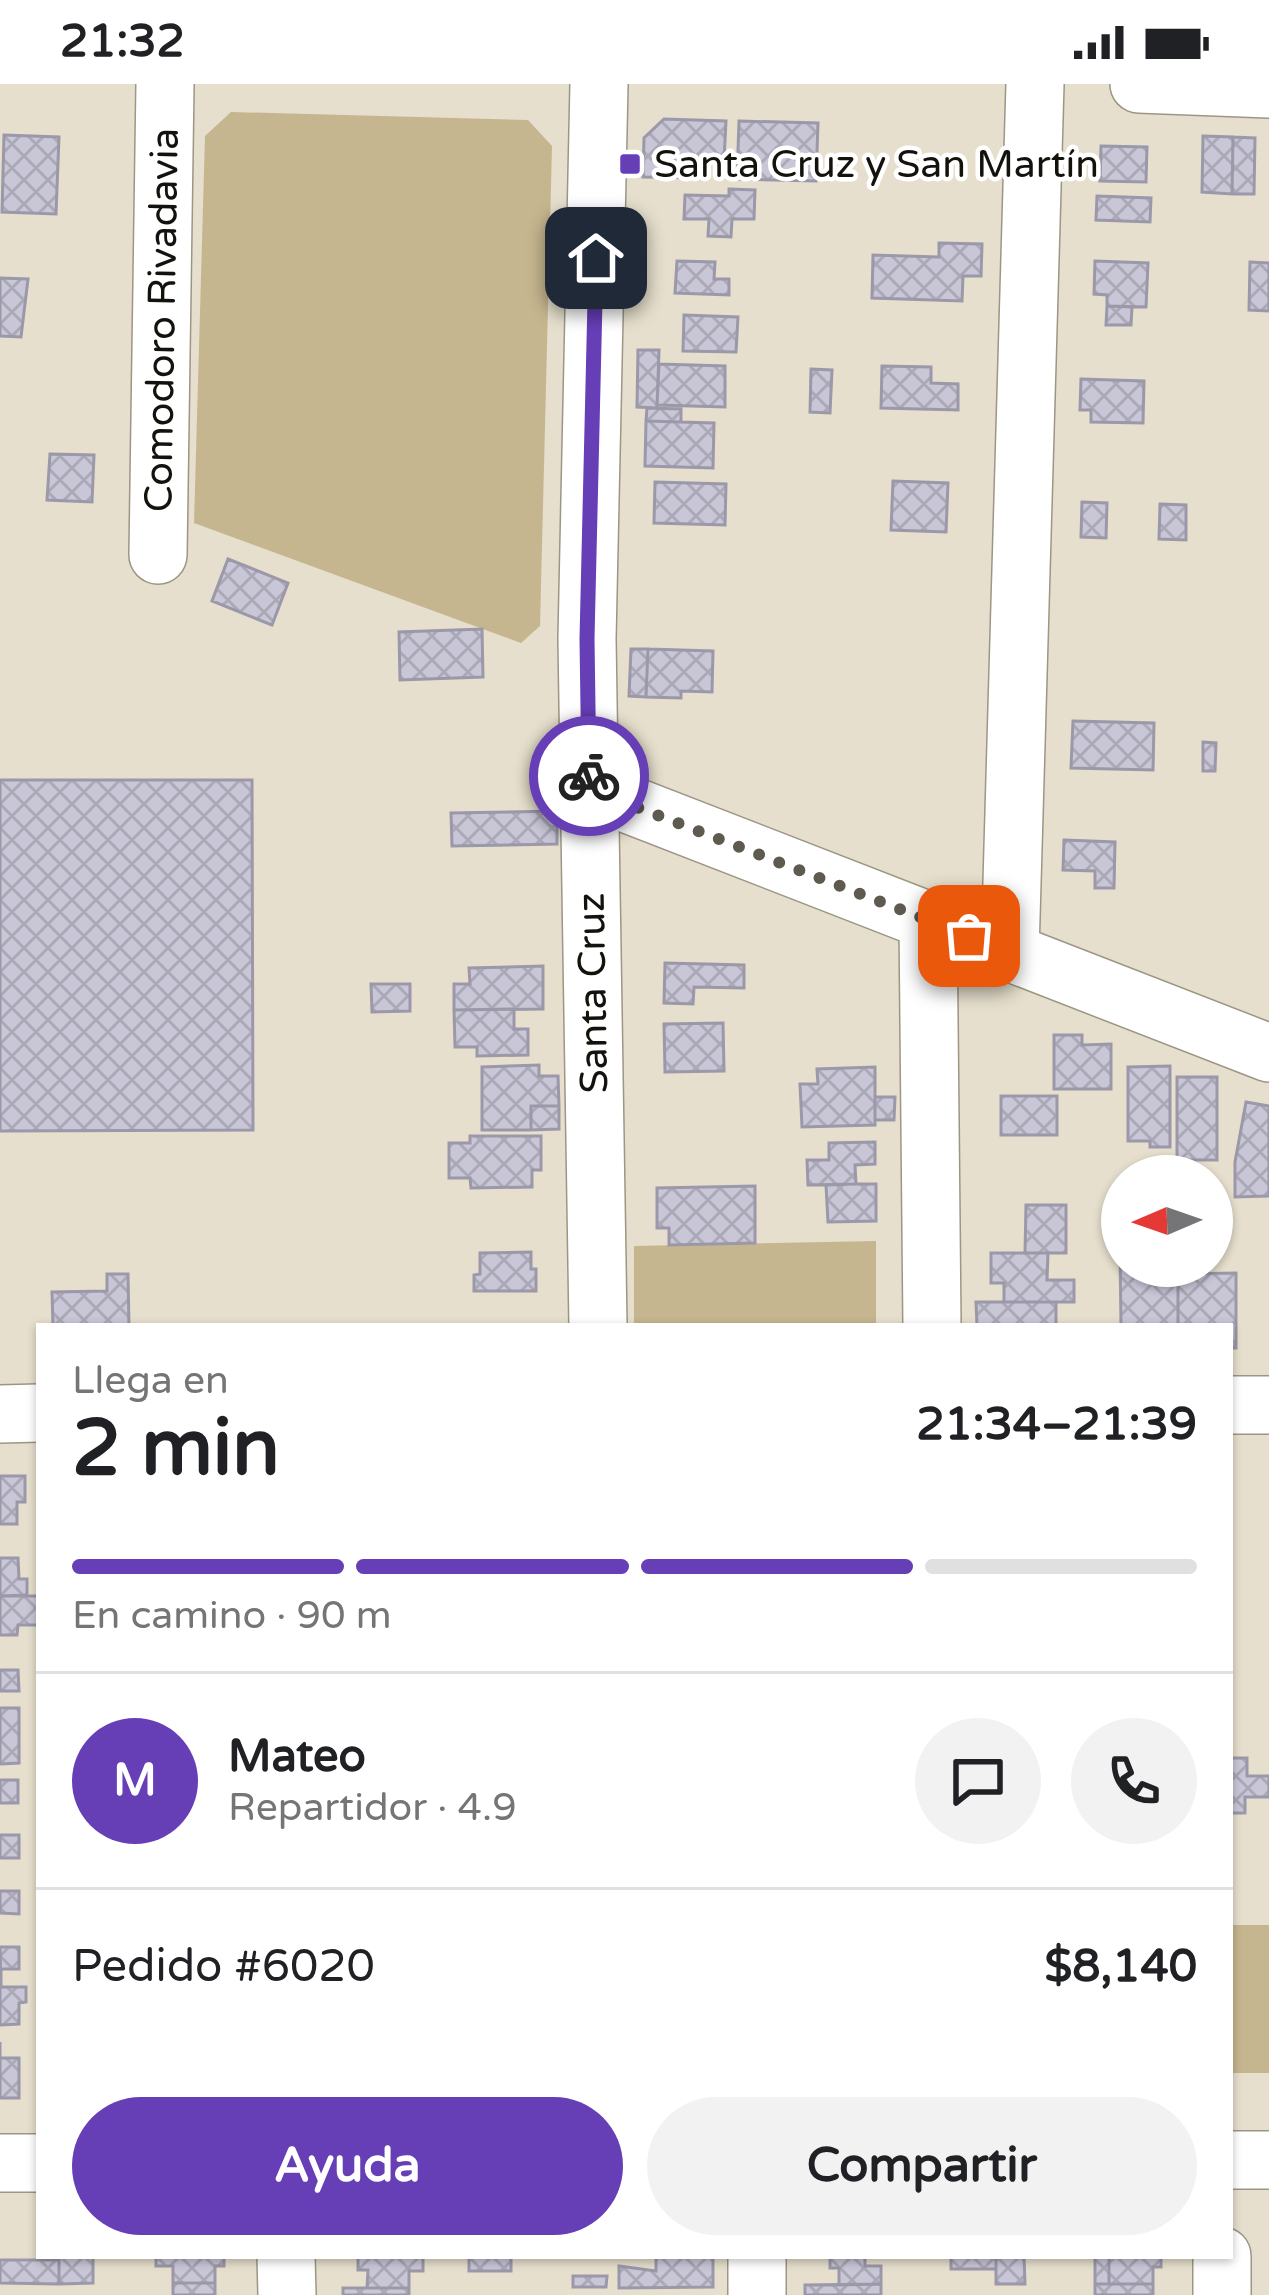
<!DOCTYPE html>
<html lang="es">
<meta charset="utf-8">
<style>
body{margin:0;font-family:"Varela Round",sans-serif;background:#f2f2f2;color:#202124;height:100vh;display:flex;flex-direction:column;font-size:45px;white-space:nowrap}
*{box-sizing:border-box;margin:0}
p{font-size:39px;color:#757577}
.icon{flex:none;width:66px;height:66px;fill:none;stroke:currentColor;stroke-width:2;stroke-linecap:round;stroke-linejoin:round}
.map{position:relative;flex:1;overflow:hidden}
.drawer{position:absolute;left:36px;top:1239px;width:1197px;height:936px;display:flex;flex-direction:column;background:#fff;border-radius:0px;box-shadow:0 3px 9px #0004}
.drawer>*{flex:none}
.needle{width:78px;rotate:268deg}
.tools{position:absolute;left:1101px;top:1071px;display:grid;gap:24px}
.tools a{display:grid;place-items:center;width:132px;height:132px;border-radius:50%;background:#fff;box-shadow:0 3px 9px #0004;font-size:60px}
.pin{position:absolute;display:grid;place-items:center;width:102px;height:102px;color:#fff;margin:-51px;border-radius:24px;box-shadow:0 6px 18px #0006}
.courier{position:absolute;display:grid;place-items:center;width:120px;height:120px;margin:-60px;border:9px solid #663eb6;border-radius:50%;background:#fff;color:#222;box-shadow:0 3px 15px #0007}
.headline em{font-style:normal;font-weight:800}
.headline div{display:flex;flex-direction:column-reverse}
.headline{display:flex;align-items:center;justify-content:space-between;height:204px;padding:0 36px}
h1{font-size:78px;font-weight:800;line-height:90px}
.bar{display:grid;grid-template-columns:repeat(4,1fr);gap:18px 12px;align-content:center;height:144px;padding:0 36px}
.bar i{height:15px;border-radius:9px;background:#e0e0e0}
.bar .active{background:#663eb6}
.bar p{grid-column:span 4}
.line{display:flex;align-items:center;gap:30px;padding:0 36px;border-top:3px solid #e0e0e0}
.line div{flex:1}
.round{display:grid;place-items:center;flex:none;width:126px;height:126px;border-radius:63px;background:#f2f2f2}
.cta{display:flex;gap:24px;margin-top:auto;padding:24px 36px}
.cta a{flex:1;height:138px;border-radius:72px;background:#663eb6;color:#fff;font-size:48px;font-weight:800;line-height:138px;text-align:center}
.cta a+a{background:#f2f2f2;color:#202124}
.status{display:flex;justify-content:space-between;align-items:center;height:84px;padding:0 60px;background:#fff;direction:ltr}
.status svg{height:33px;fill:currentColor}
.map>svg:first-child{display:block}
</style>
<div class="status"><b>21:32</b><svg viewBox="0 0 49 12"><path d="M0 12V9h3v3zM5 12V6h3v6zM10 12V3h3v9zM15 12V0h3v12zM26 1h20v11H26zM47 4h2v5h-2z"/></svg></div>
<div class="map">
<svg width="1269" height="2211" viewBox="0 0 1269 2211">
<defs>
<pattern id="building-cross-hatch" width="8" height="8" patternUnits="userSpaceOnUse" patternTransform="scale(3)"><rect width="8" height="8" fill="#c9c6d7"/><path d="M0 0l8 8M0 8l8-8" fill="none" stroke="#aca9b7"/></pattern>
</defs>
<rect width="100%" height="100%" fill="#e6dfcd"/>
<path fill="#c6b68f" d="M231,28L528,36L552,62L540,542L521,559L194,439L205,52Z
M876,1157V1242H634V1162Z
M1230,1841H1269V1989H1230Z"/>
<path fill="url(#building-cross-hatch)" stroke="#9b98a9" stroke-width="3" d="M664,35L726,37L724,76L703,75V94L643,93L644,54Z
M739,37L818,39L816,97L737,95Z
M4,51L59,53L56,130L2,128Z
M1203,52L1233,53L1232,110L1202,108Z
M1233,53L1255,54L1254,110H1232Z
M1101,62L1147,63L1146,98L1100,97Z
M729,105L755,106L754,135H732L731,153L708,152L709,135H684L685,111L729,112Z
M1097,112L1151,114L1150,138L1096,136Z
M939,159L982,160L981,192H963L962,217L872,214L873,171L939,173Z
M677,177L715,178L714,195H729V211L675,209Z
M1095,177L1148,179L1146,223L1107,222V211L1094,210Z
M1250,178L1269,179V227L1249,226Z
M0,194L28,195L21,253L0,252Z
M1107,222L1132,223L1131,241H1106Z
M684,231L738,233L736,268L683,267Z
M638,266H659L657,324L637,323Z
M659,280L725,282V323L657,321Z
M882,282L931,283V299L958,300V326L881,324Z
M811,285L832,286L830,329L810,328Z
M1081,295L1144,297L1143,339L1091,338V326H1080Z
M647,324L681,325V338L646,337Z
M646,337L714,339L713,384L645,382Z
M50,370L94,371L92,418L47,416Z
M893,397L948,399L946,448L891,446Z
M655,398L726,400L725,441L654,439Z
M1082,418L1107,419L1106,454L1081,453Z
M1160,420L1186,421V456L1159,455Z
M228,475L288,499L272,541L212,517Z
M482,545L483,593L400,596L399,548Z
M631,565H648L646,613L629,612Z
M648,565L713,567L712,608L681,607V614L646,613Z
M1073,637L1154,639L1153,686L1071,684Z
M1203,658L1216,659L1215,687H1203Z
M0,696H252L253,1046L0,1047Z
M557,727V760L452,762L451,729Z
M1064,756L1115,758L1114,804H1095V787L1063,786Z
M665,879L744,881V904L694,903L693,920L664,919Z
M543,882V925L454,926V900H470L469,884Z
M371,900H410V927L372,928Z
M514,925V945H528V971L477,972V963H455L454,926Z
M723,939L724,987L665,988L664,940Z
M1054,951H1082V961L1111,960V1005H1054Z
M539,981V992H558L559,1022H531V1046H482V983Z
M1170,982V1063H1150V1057H1128V983Z
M875,983V1041L802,1043L800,1000H818L817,985Z
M1177,993H1217V1076H1177Z
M1001,1012H1057V1051H1001Z
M875,1013H895L894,1036H875Z
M1246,1018L1269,1022V1112L1235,1113V1078Z
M531,1022H559V1045L531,1046Z
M470,1052H541V1086H532V1103L471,1104L470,1094H449V1059H470Z
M875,1058V1080L855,1081L856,1100L808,1101L807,1076H829V1059Z
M856,1100H876V1137L828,1138L826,1101Z
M755,1102V1159L669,1161V1144H657V1104Z
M1026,1121H1066V1169H1025Z
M531,1168V1185H536V1207H474V1191L480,1190V1169Z
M991,1169H1048L1047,1196H1074V1218H1004V1199H991Z
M1120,1169L1122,1182H1178V1242H1121Z
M1236,1189V1264H1230V1242L1178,1240V1190Z
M107,1190H128L129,1242H53L52,1208L107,1207Z
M976,1218H1056V1242H977Z
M0,1392H25V1418H17V1440H0Z
M0,1474H18L19,1495H27V1511L0,1512Z
M0,1512H38V1541H18L17,1551H0Z
M0,1586H18L19,1607H0Z
M0,1624H19V1679L0,1680Z
M1230,1674H1247V1692H1269V1713H1245V1729H1230Z
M0,1696H18V1719H0Z
M0,1751H19V1774H0Z
M0,1807H19V1830L0,1829Z
M0,1863H19V1885H1V1903Z
M0,1903H26V1918L19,1919V1940L0,1941Z
M0,1958V1974H19V2014H0Z
M59,2172H93V2199L59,2200Z
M156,2172H224V2182H215V2199H173V2182H156Z
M358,2172H423V2187H409V2204H367L368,2186H358Z
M454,2172H511V2187H469V2172Z
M656,2172H713V2203L619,2204V2182L656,2187Z
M830,2172H865V2182H881V2200L839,2201V2184H830Z
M951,2172H996V2185H951Z
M996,2172H1024L1025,2200H996Z
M1095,2172H1109V2200H1095Z
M1109,2172H1161V2183H1153V2200H1109Z
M0,2176H59V2200L0,2199Z
M573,2192H607L606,2203H573Z
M173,2199H215V2211H173Z
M881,2200V2211H805V2201Z
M1095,2200H1153V2211H1095Z
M343,2204H409V2211H343Z"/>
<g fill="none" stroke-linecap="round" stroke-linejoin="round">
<defs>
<path id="minor" d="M1139,0L1269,5
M158,471L165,0
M589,705L1269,969
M928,836L932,1242
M1010,868L1035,0
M598,1242L587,555L599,0
M1230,1321H1269
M0,1330L39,1329
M1230,2076H1269
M0,2079H39
M286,2172L287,2211
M1222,2172V2211
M757,2211V2172"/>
</defs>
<use href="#minor" stroke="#9c9685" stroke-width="60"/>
<use href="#minor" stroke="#fff" stroke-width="57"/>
</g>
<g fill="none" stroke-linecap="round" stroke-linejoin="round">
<path stroke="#5e5a50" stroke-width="12" stroke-dasharray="0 21.6" d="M589,692L590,705L969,852"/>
<path stroke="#663eb6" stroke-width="15" d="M589,692L587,555L596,174"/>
</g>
<rect fill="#663eb6" stroke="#fff" stroke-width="4.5" x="618" y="68" width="24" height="24" rx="6"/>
<g text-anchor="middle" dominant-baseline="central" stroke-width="9" stroke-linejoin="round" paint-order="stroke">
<g font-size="39" fill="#14120c" stroke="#fff" text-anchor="start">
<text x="654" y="80">Santa Cruz y San Martín</text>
</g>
<g font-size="39" fill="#14120c" stroke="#fff">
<text transform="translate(162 236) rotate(-89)">Comodoro Rivadavia</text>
<text transform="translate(593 909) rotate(-91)">Santa Cruz</text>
</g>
</g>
</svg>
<div class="tools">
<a><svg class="needle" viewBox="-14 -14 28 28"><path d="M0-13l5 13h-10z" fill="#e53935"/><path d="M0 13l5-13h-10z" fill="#757577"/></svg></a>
</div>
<div class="pin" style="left:969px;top:852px;background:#ea580c"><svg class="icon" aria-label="bag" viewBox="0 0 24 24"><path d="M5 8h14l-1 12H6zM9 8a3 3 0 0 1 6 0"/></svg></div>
<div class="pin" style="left:596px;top:174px;background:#1f2937"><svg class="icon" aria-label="home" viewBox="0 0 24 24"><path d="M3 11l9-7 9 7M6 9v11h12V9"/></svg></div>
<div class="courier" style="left:589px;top:692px"><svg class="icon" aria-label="bike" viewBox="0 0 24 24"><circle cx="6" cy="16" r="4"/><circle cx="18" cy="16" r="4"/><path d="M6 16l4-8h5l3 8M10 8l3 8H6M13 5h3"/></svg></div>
<section class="drawer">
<div class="headline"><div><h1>2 min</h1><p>Llega en</p></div><em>21:34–21:39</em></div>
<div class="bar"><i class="active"></i><i class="active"></i><i class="active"></i><i></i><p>En camino · 90 m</p></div>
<div class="line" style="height:216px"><b class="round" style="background:#663eb6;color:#fff">M</b><div><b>Mateo</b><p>Repartidor · 4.9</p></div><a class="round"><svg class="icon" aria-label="chat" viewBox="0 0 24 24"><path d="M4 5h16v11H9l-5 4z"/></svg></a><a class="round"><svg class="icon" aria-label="phone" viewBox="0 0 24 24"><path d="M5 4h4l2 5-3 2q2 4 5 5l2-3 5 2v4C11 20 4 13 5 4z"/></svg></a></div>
<div class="line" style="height:156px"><div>Pedido #6020</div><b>$8,140</b></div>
<div class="cta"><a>Ayuda</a><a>Compartir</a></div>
</section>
</div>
